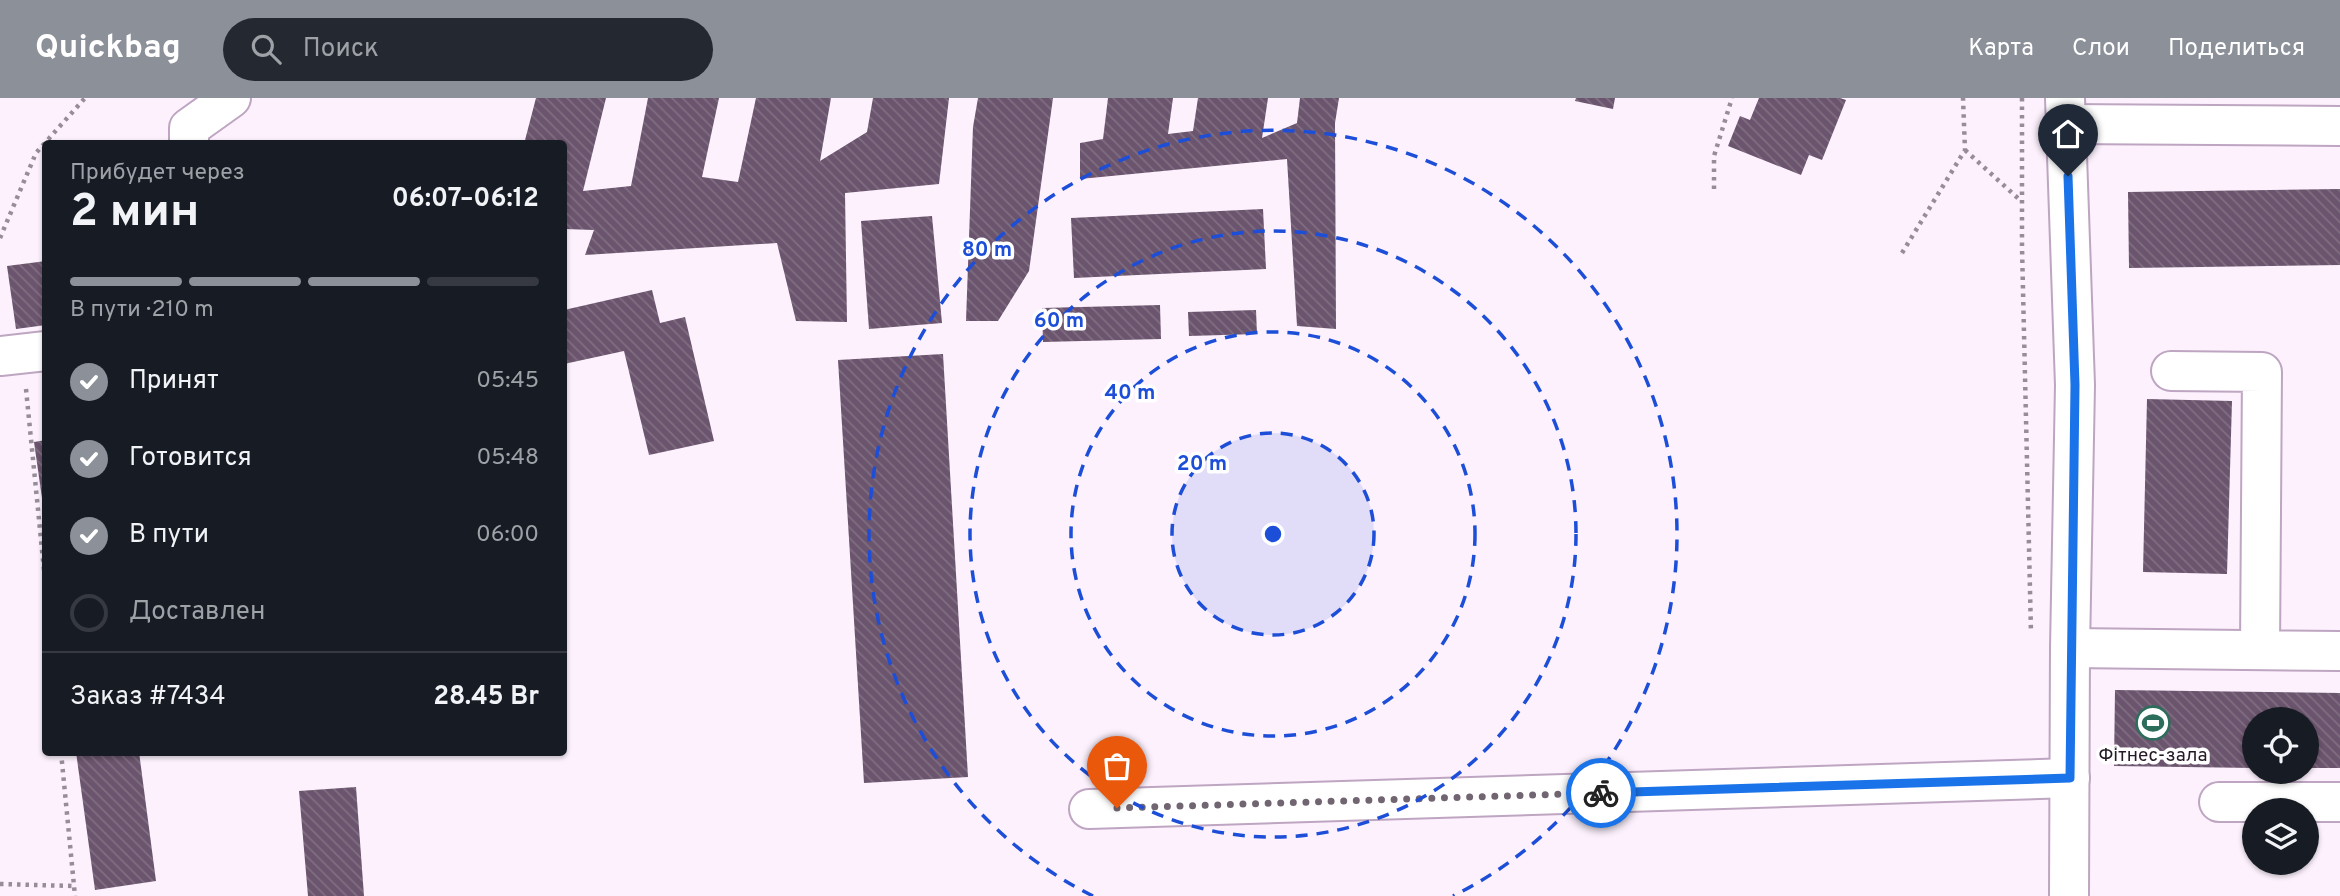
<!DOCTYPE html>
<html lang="ru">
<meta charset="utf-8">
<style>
body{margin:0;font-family:Overpass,sans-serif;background:#242831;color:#f1f3f6;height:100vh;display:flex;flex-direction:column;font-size:26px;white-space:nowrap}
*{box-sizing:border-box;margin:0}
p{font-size:23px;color:#9ea1a6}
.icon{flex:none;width:38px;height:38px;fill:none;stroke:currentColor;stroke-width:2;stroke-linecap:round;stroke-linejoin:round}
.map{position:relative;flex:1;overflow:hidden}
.side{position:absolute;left:42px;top:42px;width:525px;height:616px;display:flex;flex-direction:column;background:#171b24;border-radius:7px;box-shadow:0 2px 5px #0004}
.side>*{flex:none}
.fabs{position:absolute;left:2242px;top:609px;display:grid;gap:14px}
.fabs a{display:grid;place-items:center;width:77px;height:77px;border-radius:50%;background:#171b24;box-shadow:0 2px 5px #0004;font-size:35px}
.pin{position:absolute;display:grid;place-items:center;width:60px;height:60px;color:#fff;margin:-72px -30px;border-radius:50% 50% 50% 0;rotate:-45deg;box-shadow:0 0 7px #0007}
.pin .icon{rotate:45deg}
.courier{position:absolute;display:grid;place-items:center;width:70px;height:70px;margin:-35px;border:5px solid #1a73e8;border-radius:50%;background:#fff;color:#222;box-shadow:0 2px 9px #0007}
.head em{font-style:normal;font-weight:700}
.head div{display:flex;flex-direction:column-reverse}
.head{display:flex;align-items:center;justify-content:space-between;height:119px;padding:0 28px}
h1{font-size:46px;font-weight:700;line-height:52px}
.bar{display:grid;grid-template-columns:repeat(4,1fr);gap:10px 7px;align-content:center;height:84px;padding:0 28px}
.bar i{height:9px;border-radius:5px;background:#363941}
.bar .selected{background:#8c9099}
.bar p{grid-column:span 4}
.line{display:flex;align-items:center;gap:18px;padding:0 28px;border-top:2px solid #363941}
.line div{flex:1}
ol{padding:0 28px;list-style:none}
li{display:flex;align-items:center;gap:21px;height:77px}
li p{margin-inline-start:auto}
li .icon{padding:7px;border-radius:50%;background:#8c9099;color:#fff;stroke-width:4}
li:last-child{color:#9ea1a6}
li i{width:38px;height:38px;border:4px solid #363941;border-radius:50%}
header{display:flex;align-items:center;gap:42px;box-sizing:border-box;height:98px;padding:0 35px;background:#8c9099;color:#fff}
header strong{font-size:33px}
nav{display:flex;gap:38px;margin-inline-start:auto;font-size:24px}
.search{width:490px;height:63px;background:#242831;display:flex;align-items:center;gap:18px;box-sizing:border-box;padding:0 24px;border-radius:38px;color:#9ea1a6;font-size:26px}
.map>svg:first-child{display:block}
</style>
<header>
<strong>Quickbag</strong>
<div class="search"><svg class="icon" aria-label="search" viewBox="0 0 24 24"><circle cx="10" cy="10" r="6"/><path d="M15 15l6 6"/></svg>Поиск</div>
<nav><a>Карта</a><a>Слои</a><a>Поделиться</a></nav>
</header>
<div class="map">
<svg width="2340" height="798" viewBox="0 0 2340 798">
<defs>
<pattern id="building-back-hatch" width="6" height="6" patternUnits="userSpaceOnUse" patternTransform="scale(1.75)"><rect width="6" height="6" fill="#6b546d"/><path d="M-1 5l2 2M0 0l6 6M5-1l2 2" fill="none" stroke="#806e81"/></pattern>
</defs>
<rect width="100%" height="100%" fill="#fcf1fd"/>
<path fill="url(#building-back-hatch)" d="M536,0H606L583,93L631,88L648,0H719L702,79L738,84L756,0H831L820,63L867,34L873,0H949L939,86L845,95L847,224L796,223L777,145L585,157L594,132L564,131V46H524Z
M978,0H1053L1029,173L998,223H966L973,29Z
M1108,0H1173L1168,36L1193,33L1198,0H1268L1262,40L1297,25L1300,0H1339L1335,25L1336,231L1297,228L1287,61L1080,81V45L1103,41Z
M1576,0H1615L1613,11L1575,3Z
M1759,0H1840L1846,2L1822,62L1809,57L1801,77L1728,48L1740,18L1750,22Z
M2340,91V167L2129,170L2128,94Z
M1263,111L1266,171L1074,180L1071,120Z
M932,118L942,225L869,231L861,123Z
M46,163V227L16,231L7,168Z
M652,192L660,225L685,219L714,343L649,357L624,253L564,266V212Z
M1160,207L1161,241L1043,244L1042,210Z
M1256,212L1257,236L1189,238L1188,214Z
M943,256L968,679L864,685L838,262Z
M2147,301L2232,303L2227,476L2143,474Z
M46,342V414H44L34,344Z
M2115,592L2340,595V670H2306V621H2254V670L2114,668Z
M76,654H139L156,783L95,792Z
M356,689L364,798H308L299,693Z"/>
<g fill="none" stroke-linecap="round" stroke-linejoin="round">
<defs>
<path id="minor" d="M2066,26L2340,28
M189,46V30L231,0
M0,258L46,253
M2171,273L2262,274L2260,552
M2070,550L2340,553
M2219,704H2340
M1089,711L2070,680"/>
<path id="major" d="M2065,0L2075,287L2070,550L2069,798"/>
</defs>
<use href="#minor" stroke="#bea5c1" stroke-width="42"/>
<use href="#major" stroke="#bea5c1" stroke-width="42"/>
<path stroke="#978d98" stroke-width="4.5" stroke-dasharray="3.5 5" stroke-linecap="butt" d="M2022,0V149L2031,535
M1965,52L2021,103
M1714,91V58L1732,0
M0,140L36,55L85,0
M1902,155L1965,52L1963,0
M26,291L46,492
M61,654L75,798
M0,786L74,788"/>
<use href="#minor" stroke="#fff" stroke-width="38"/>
<use href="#major" stroke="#fff" stroke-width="38"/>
</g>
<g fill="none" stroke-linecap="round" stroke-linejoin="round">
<path stroke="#706571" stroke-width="7" stroke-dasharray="0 12.6" d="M1117,710L1601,695"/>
<path stroke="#1a73e8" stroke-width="9" d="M1601,695L2070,680L2075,287L2068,78"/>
</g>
<circle cx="1273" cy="436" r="101" fill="#1d4ed8" fill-opacity=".12"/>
<g fill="none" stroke="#1d4ed8" stroke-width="3.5" stroke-dasharray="12 9">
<circle cx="1273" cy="436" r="101"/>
<circle cx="1273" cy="436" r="202"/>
<circle cx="1273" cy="436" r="303"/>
<path d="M1093 798A404 404 0 1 1 1453 798"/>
</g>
<defs>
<symbol id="stadium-ring" viewBox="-11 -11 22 22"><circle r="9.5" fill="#fff" stroke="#2d6d5c" stroke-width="1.5"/><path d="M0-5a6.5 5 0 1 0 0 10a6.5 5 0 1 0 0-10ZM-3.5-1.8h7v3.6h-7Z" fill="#2d6d5c"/></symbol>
</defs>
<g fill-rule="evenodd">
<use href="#stadium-ring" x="2134" y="606" width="38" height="38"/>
</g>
<g text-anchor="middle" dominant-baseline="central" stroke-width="7" stroke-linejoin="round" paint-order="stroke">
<g font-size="19" fill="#241a25" stroke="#fff">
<text x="2153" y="658">Фітнес-зала</text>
</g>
</g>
<circle cx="1273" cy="436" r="10" fill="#1d4ed8" stroke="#fff" stroke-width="3.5"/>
<g font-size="21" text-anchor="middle" font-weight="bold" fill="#1d4ed8" stroke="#fff" stroke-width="7" stroke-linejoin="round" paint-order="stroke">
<text x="987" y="158">80 m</text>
<text x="1059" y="229">60 m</text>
<text x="1130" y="301">40 m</text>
<text x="1202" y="372">20 m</text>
</g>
</svg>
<div class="fabs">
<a><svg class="icon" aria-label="locate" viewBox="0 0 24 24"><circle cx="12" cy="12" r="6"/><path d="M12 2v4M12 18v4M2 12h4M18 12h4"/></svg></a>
<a><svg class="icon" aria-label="layers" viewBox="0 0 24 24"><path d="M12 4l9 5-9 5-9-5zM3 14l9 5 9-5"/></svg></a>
</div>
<div class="pin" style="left:1117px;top:710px;background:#ea580c"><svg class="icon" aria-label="bag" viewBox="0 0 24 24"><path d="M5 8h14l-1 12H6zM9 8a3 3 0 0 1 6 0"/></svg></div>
<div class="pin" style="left:2068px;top:78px;background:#1f2937"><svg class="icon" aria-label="home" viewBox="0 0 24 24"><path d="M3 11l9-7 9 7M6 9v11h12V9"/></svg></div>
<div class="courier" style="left:1601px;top:695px"><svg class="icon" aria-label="bike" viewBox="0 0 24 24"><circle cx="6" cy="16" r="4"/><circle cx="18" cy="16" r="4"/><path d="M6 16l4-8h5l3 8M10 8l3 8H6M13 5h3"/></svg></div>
<section class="side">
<div class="head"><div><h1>2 мин</h1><p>Прибудет через</p></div><em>06:07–06:12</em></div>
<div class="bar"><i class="selected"></i><i class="selected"></i><i class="selected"></i><i></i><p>В пути · 210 m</p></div>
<ol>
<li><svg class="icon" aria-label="check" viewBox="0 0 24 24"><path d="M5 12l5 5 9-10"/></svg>Принят<p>05:45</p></li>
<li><svg class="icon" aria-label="check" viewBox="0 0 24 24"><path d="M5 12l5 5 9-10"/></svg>Готовится<p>05:48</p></li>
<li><svg class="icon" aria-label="check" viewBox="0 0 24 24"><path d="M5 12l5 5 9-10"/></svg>В пути<p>06:00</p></li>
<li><i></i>Доставлен</li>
</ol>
<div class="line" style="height:91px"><div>Заказ #7434</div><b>28.45 Br</b></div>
</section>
</div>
